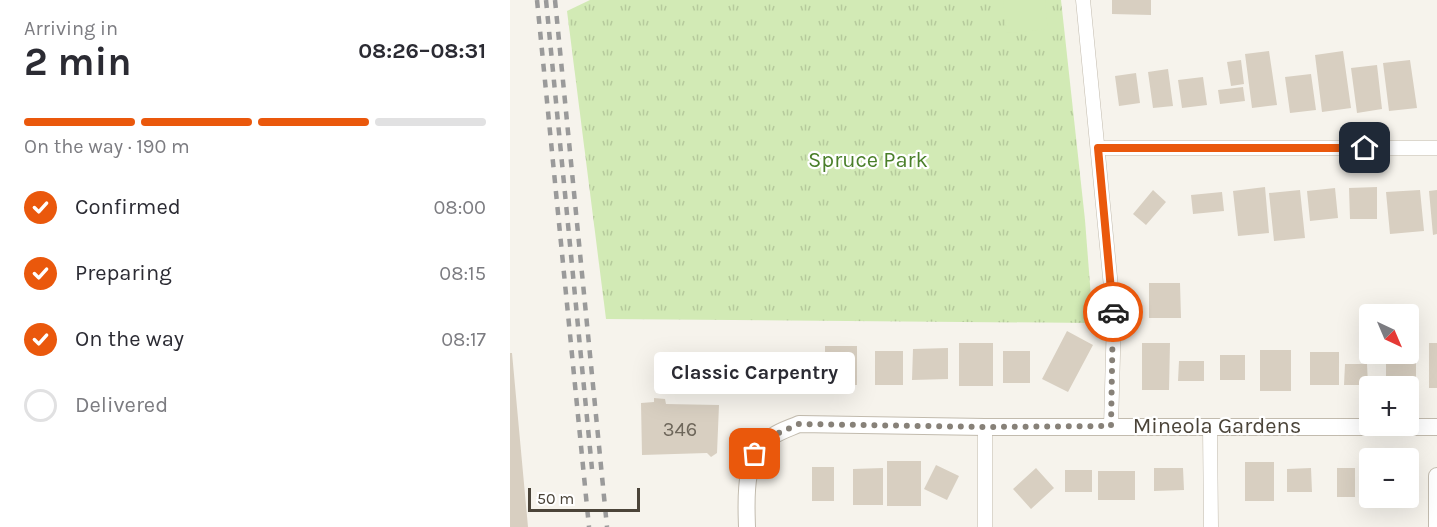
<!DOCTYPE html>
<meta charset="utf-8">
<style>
body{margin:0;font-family:Karla,sans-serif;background:#f7f7f7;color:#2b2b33;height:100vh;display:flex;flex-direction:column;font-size:22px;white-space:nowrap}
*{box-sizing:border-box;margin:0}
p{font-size:20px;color:#7c7c81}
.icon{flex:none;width:33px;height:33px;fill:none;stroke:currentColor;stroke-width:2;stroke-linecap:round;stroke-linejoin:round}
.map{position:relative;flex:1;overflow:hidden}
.details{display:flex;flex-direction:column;background:#fff;width:510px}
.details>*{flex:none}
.needle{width:39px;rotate:136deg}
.controls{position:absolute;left:849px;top:304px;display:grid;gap:12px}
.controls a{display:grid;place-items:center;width:60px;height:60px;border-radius:6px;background:#fff;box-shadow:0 6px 24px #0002;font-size:30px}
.scale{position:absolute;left:18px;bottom:15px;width:112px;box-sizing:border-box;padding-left:6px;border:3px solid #4b4439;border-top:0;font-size:16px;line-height:21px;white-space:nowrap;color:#4b4439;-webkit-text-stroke:4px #fff;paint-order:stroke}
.pin{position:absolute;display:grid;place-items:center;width:51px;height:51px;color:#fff;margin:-26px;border-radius:12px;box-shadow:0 3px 9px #0006}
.courier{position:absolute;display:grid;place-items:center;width:60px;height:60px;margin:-30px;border:4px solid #ea580c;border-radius:50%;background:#fff;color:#222;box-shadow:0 2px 8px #0007}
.bubble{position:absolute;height:42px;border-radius:6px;background:#fff;box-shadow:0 6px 24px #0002;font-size:20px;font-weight:700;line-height:42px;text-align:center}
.overview em{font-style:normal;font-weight:700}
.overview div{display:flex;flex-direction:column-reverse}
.overview{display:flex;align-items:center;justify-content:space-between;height:102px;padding:0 24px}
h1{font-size:39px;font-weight:700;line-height:45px}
.bar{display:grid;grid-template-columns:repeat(4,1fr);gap:9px 6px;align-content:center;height:72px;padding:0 24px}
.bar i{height:8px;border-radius:4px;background:#e1e1e2}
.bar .active{background:#ea580c}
.bar p{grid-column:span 4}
ol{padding:0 24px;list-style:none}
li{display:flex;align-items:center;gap:18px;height:66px}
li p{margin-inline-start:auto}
li .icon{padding:6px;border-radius:50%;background:#ea580c;color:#fff;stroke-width:4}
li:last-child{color:#7c7c81}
li i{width:33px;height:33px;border:3px solid #e1e1e2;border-radius:50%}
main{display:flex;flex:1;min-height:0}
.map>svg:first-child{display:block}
</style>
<main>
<section class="details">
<div class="overview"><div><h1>2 min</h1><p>Arriving in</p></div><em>08:26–08:31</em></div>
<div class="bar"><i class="active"></i><i class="active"></i><i class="active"></i><i></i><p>On the way · 190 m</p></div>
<ol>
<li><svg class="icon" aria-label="check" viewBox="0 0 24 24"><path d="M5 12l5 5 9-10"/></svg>Confirmed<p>08:00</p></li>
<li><svg class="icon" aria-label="check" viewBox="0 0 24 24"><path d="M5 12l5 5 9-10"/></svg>Preparing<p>08:15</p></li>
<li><svg class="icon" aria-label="check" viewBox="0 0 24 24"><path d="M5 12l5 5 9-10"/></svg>On the way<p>08:17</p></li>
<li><i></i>Delivered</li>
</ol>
</section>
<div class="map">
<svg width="927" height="527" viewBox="0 0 927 527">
<defs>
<pattern id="grass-tufts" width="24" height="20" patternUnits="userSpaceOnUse" patternTransform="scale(1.5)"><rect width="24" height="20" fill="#d2eab5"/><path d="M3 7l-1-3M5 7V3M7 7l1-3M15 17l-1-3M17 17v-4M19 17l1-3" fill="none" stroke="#b6ca9c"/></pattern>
</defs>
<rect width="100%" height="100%" fill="#f6f3ec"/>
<path fill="url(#grass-tufts)" d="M80,0H551L575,220L583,323L96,319L57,11Z"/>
<path fill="#d2eab5" d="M493,0H535L538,29L497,33Z"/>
<path fill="#d8cfc1" d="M602,0H641V15L602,14Z
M759,51L767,105L742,108L735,54Z
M833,51L841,108L812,112L805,55Z
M731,60L734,84L721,86L717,62Z
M900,60L907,108L879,111L873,63Z
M867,65L872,109L847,113L841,68Z
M658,69L663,106L643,108L638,72Z
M626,73L630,103L609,106L605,76Z
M801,74L806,110L780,113L775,77Z
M693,77L697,105L672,108L668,80Z
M733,87L735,101L710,104L708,90Z
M755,187L759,233L728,236L723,191Z
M867,187V219H840L839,188Z
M825,188L828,218L800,221L797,191Z
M643,190L656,202L636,225L623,214Z
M790,190L795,238L764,241L759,193Z
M910,190L914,231L880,234L876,192Z
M927,190V234L923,235L919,191Z
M712,192L714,211L683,214L681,195Z
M639,283H670L671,318H639Z
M557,331L583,345L558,392L532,379Z
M449,343H483V386H449Z
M632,343H660L659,390H632Z
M919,343H927V388H919Z
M315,346H347V385H315Z
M438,348V379L402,380L403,349Z
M750,350H781V391H750Z
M365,351H393V385H365Z
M493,351H520V383H493Z
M800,352H829V385H800Z
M0,353H2L18,527H0Z
M710,355H735V380H710Z
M267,356H305V379H267Z
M876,359H906V385H876Z
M669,361H694V381H668Z
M835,364H857L858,385H834Z
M144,398L155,399L156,404L209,405L207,453L201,457L197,453L132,455L131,403L144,402Z
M377,461H411V506H377Z
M735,462H764V501H735Z
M426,465L449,476L437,500L414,489Z
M302,467H324V501H302Z
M373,468V505H343V469Z
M526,468L544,488L521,509L503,489Z
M644,468H673L674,490L644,491Z
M801,468L802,492H777V469Z
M827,468H845V497H827Z
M555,470H582V492H555Z
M588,471H625V500H588Z"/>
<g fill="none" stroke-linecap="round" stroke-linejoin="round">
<defs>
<path id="minor" d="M573,0L604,318L601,426
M588,148H927
M475,427V527
M700,427L701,527"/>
<path id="tertiary" d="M237,527C236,494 233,458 263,436C270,431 280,428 289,424L475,427H927
M927,527V476"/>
</defs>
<use href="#minor" stroke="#c2bbae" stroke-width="15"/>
<use href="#tertiary" stroke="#c2bbae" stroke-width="18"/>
<use href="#minor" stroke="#fff" stroke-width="14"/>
<use href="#tertiary" stroke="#fff" stroke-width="16"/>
<path stroke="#9a9a9a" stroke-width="4.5" stroke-dasharray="8 8" stroke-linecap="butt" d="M27,0L79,527
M36,0L82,469
M45,0L97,527"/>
</g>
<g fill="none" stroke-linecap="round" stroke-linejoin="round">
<path stroke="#878178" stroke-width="6" stroke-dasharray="0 10.8" d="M245,454L264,435L289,424L475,427L601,426L603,312"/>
<path stroke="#ea580c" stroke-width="8" d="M603,312L588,148H855"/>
</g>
<g text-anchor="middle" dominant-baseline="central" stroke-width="4.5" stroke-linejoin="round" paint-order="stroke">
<g font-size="20" fill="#6e675b">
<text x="170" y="429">346</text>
</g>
<g font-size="22" fill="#4a7f2a" stroke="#fff">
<text x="358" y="160">Spruce Park</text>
</g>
<g font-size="22" fill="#4b4439" stroke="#fff">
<text x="707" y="426">Mineola Gardens</text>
</g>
</g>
</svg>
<div class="controls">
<a><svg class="needle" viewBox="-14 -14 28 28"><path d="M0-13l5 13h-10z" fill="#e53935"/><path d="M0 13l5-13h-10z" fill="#7c7c81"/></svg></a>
<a>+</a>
<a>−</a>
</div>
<div class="scale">50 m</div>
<div class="pin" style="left:245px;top:454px;background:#ea580c"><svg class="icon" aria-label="bag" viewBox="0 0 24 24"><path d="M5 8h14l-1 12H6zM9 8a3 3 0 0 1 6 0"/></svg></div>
<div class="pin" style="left:855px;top:148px;background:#1f2937"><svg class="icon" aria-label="home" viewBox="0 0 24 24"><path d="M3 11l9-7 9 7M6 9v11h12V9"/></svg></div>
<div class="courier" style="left:603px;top:312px"><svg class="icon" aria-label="car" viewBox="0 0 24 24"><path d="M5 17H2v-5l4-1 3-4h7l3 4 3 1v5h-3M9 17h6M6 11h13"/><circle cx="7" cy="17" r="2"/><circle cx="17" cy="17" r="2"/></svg></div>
<div class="bubble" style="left:144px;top:352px;width:201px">Classic Carpentry</div>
</div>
</main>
